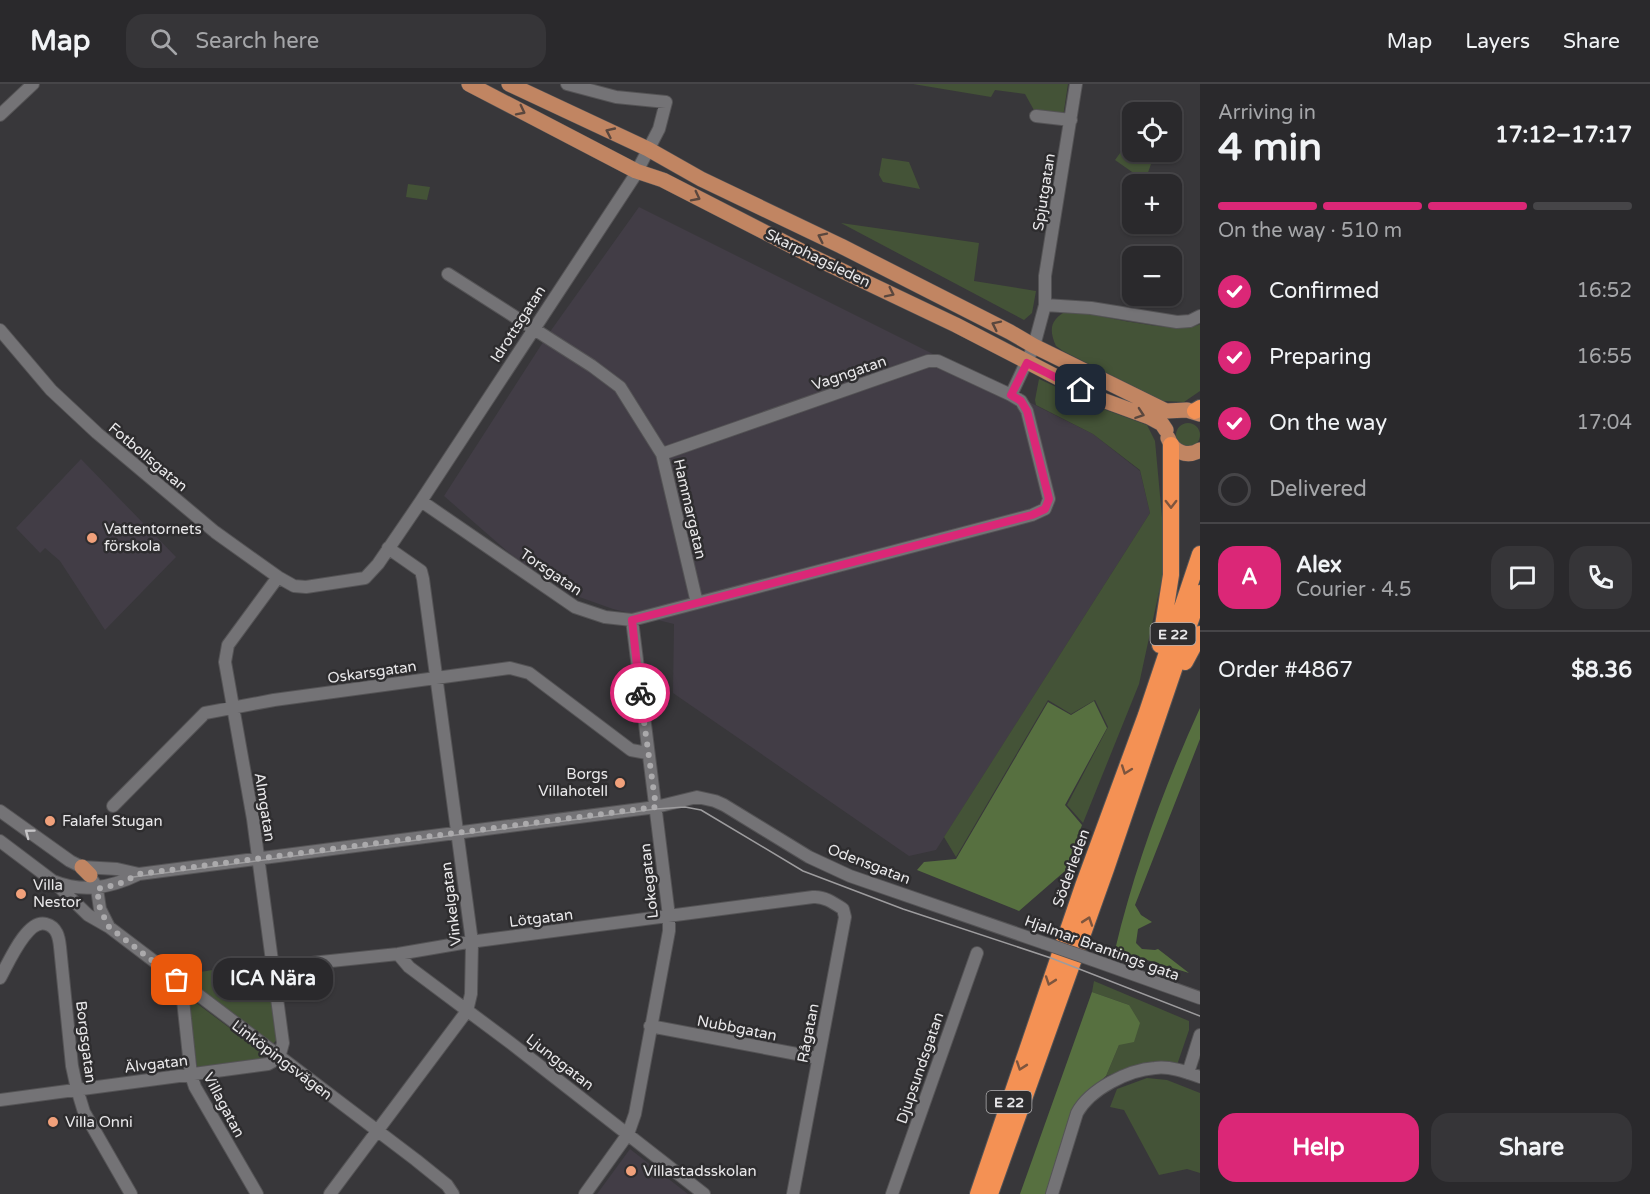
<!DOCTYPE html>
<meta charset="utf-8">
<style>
body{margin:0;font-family:"Varela Round",sans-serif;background:#363538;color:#f1f3f6;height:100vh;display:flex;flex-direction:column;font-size:22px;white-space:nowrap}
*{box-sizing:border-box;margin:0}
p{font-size:20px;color:#a5a6a9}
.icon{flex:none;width:33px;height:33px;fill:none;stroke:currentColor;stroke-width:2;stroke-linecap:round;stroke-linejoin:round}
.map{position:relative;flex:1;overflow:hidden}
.side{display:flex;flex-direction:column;background:#2a292c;width:450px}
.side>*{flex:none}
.fabs{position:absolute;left:1122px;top:18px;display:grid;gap:12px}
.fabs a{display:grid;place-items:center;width:60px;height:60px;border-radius:12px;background:#2a292c;box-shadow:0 2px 4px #0004,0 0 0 2px #464548;font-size:30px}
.pin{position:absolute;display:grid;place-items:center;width:51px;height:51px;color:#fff;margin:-26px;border-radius:12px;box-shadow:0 3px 9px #0006}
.courier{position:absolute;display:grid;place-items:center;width:60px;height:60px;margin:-30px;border:4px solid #db2777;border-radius:50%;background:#fff;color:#222;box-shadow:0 2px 8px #0007}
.bubble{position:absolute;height:42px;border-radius:18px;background:#2a292c;box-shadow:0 2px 4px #0004,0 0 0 2px #464548;font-size:20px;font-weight:700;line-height:42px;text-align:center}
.summary em{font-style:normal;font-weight:700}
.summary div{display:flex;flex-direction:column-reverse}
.summary{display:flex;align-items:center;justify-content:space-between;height:102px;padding:0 18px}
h1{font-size:39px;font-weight:700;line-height:45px}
.bar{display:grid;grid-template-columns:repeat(4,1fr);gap:9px 6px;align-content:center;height:72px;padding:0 18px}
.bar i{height:8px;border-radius:4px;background:#464548}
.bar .current{background:#db2777}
.bar p{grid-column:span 4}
.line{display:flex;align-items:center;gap:15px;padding:0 18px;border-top:2px solid #464548}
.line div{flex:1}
.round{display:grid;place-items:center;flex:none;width:63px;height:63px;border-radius:18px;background:#363538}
ol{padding:0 18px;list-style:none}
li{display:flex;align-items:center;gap:18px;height:66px}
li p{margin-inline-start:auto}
li .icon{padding:6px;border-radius:50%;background:#db2777;color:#fff;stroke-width:4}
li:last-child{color:#a5a6a9}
li i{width:33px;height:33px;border:3px solid #464548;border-radius:50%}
.button{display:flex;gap:12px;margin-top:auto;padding:12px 18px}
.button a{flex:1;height:69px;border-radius:18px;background:#db2777;color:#fff;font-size:24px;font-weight:700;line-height:69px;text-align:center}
.button a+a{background:#363538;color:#f1f3f6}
header{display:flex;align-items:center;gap:36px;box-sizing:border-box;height:84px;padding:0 30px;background:#2a292c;border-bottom:2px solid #464548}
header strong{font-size:28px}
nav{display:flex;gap:33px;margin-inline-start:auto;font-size:21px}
.search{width:420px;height:54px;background:#363538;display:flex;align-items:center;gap:15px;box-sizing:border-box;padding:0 21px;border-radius:18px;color:#a5a6a9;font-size:22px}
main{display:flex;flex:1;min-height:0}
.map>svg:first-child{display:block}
</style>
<header>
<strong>Map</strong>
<div class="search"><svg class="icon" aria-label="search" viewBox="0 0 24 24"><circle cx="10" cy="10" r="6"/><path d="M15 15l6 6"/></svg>Search here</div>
<nav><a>Map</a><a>Layers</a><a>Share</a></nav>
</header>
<main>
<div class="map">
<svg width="1200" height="1110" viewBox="0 0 1200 1110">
<rect width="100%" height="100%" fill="#38373a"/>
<path fill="#423d46" d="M639,123L1093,350L1140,387L1150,429L936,766L909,772L673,609L674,540L613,525L568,509L537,487L527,483L516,475L444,412L547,252Z
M81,375L176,473L105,546L60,477L45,464L40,469L16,444Z
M630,1065L688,1110H597Z"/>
<path fill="#445337" d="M913,0H1068L1063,33L1035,28L1025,10L995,6L991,13Z
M1126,61L1132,68L1151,80L1145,97L1115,76Z
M882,74L909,78L920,105L883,98L879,91Z
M408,100L430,103L427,116L406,113Z
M841,139L979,159L974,197L1036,207L1032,229L1024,236Z
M1068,226C1094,230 1181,252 1200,240V307L1184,318L1163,317L1063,267L1056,262C1048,244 1051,235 1068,226Z
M1039,295L1106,326L1147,341L1155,357L1162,433V494L1139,600L1083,739L1067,721L1108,643L1095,616L1071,630L1048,616L956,773L944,753L1150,429L1140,386L1093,350L1036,321L1035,316Z
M1176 351a12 12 0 1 1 24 0a12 12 0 1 1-24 0Z
M260,879L261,890H265L268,893L277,955L274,959H269L199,903L193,889Z
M1094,897L1189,937V946L1177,981C1152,973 1131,984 1106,992L1119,961L1129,921L1092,908Z
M191,915L263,969L264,972L260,975L199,984L197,982L188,920Z
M1147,994L1167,996L1200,1009V1089L1187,1085L1159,1091L1124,1026L1110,1023L1117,1005Z"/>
<path fill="#577040" d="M1094,617L1107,644L1065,721L1082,741L1065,787L1019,827L917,786L924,778L956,775L1048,618L1071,631Z
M1200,624V655L1135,821L1141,831L1152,838L1138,845L1136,859L1142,865L1155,866L1158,865L1189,889L1115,866C1135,782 1165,701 1200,624Z
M1092,908L1129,921L1140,939L1134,958L1119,961L1106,992L1077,1018L1046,1110H1020Z"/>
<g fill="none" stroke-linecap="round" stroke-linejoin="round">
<defs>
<path id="minor" d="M0,31L33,0
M1036,32L1071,36
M448,190L592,282L620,303L662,370L697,519
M1045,221V192L1076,0
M0,246L51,306L97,349L215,448L278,493L294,502L306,503L365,494L378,480L421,417L634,93L659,45L666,18L616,13L567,0
M662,370L928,277H938L1011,311L1034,262L1045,221L1091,224L1177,238L1190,237L1200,232
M421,417L575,523L605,533L632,536L1032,431L1045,425L1049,415L1027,327L1021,317L1011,311
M113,722L205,629L274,616L510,584L529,589L631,666L647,669
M0,727L70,777L82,783L117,785L139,790
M0,757L53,797L88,831L109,843L416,1076L447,1101L453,1110
M53,797C83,809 110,804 139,790L656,723L697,713L715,717L724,721L809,773L850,792L1044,859
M93,797L97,805L100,825L109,843
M398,870L409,883L512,960L704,1110
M1093,876L1200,914
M273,883L398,870L462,859L813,813C824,812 834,819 843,825L845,833L793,1110
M0,894C8,880 27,834 46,840C57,843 59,853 60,863L72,982L77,1005L84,1028L131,1110
M188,904L183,916L191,991L195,1003L257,1110
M650,942L818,974
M1188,989L1200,951
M0,1016L268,980L279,974L283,959L253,735L225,578L228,561L278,493
M330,1110L467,927L471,910L472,858L423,495L421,487L388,464
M585,1110L628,1050L635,1030L669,847V832L632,536
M892,1110L977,869
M1052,1110L1077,1029C1090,1005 1128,986 1155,984C1170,982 1186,988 1200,993"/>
<path id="major" d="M469,0L636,87L663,96L813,173L956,241L1097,314L1149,333L1162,340L1166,346
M509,0L648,65L701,95L841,162L1010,248L1034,262L1166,327L1187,326L1200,330
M1168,354C1173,368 1187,374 1200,366
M82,783L90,791"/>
<path id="highway" d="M1195,327L1200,324
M1160,561L1171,491V361
M1185,578L1200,550
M978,1110L1083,802L1146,631L1200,470
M990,1110L1106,785L1200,509"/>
</defs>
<use href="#minor" stroke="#545355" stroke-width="14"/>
<use href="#major" stroke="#545355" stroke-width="16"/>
<use href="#highway" stroke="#545355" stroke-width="18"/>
<use href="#minor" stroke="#747376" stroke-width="12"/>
<use href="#major" stroke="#c18562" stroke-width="15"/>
<use href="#highway" stroke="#f49154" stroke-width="16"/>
<path stroke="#9d9c9e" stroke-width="1.5" d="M133,793L656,725L685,723L701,726L803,787L903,825L1051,874L1200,932"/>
<defs>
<path id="minor-bridge" d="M1044,859L1093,876"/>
</defs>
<use href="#minor-bridge" stroke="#545355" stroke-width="14" stroke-linecap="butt"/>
<use href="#minor-bridge" stroke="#747376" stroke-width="12"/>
</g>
<defs><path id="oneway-chevron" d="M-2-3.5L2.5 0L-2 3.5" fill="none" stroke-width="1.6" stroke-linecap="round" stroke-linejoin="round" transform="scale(1.5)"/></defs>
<g stroke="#5a473e">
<use href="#oneway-chevron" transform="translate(521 27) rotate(27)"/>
<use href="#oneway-chevron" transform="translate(610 48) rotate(-155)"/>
<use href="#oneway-chevron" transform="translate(696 113) rotate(27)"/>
<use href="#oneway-chevron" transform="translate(822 153) rotate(-154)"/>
<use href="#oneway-chevron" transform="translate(890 209) rotate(26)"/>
<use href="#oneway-chevron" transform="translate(996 241) rotate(-154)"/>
<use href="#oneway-chevron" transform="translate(1140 330) rotate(19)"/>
</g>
<g stroke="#7d553e">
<use href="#oneway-chevron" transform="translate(1171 420) rotate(90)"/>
<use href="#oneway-chevron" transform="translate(1126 686) rotate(110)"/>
<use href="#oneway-chevron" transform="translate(1088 837) rotate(-71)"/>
<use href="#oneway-chevron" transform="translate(1050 897) rotate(109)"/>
<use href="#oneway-chevron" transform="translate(1021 982) rotate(109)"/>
</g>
<use stroke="#c6c5c7" href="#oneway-chevron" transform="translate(29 749) rotate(-143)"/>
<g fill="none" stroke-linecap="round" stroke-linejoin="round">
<path stroke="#abaaac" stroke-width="6" stroke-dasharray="0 10.8" d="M177,896L109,843L100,825L97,805L119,800L139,790L656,723L640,609"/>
<path stroke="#db2777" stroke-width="8" d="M640,609L632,536L1032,431L1045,425L1049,415L1027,327L1021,317L1011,311L1027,279L1081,306"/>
</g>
<g fill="#f1a17b" stroke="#2e2d2f" stroke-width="2">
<circle cx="92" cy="454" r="6"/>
<circle cx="620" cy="699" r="6"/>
<circle cx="50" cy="737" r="6"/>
<circle cx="21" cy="810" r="6"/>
<circle cx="53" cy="1038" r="6"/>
<circle cx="631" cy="1087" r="6"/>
</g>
<g text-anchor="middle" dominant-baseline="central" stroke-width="5" stroke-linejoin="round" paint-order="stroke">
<g fill="#2e2d2f" stroke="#b1b0b2" stroke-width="1.5">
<rect x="1150.5" y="539" width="45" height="22" rx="4.5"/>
<rect x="986.5" y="1007" width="45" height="22" rx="4.5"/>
</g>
<g font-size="14" font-weight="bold" fill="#e9e8ea">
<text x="1173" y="550">E 22</text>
<text x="1009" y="1018">E 22</text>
</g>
<g font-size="15" fill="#e9e8ea" stroke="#2e2d2f">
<text transform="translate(1044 108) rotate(-81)">Spjutgatan</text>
<text transform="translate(818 174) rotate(26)">Skarphagsleden</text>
<text transform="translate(518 240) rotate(-57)">Idrottsgatan</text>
<text transform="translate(849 289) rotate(-19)">Vagngatan</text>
<text transform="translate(148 373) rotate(40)">Fotbollsgatan</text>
<text transform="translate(690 425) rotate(77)">Hammargatan</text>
<text transform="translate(551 488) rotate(34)">Torsgatan</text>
<text transform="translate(372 588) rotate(-8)">Oskarsgatan</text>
<text transform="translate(265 723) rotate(81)">Almgatan</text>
<text transform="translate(869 780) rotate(21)">Odensgatan</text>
<text transform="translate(1071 784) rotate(-70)">Söderleden</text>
<text transform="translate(649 797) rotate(-96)">Lokegatan</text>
<text transform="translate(451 820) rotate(-97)">Vinkelgatan</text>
<text transform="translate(541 834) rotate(-7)">Lötgatan</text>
<text transform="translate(1102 864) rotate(20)">Hjalmar Brantings gata</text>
<text transform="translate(737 944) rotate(11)">Nubbgatan</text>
<text transform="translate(808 949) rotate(-79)">Rågatan</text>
<text transform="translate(86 958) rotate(83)">Borgsgatan</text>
<text transform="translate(282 976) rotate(37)">Linköpingsvägen</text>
<text transform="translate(560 978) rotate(38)">Ljunggatan</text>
<text transform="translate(156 980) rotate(-7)">Älvgatan</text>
<text transform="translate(920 984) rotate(-71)">Djupsundsgatan</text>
<text transform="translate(224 1021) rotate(62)">Villagatan</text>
</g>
<g font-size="15" fill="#e9e8ea" stroke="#2e2d2f" text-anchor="start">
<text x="104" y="445">Vattentornets<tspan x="104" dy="17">förskola</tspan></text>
<text x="608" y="690" text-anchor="end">Borgs<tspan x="608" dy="17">Villahotell</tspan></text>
<text x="62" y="737">Falafel Stugan</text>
<text x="33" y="801">Villa<tspan x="33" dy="17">Nestor</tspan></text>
<text x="65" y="1038">Villa Onni</text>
<text x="643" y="1087">Villastadsskolan</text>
</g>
</g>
</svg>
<div class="fabs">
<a><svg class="icon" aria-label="locate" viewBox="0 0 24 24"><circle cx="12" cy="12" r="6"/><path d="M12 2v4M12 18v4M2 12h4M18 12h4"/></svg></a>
<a>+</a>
<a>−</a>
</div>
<div class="pin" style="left:177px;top:896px;background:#ea580c"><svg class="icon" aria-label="bag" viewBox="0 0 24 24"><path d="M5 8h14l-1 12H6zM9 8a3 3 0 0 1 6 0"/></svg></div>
<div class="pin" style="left:1081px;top:306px;background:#1f2937"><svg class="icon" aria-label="home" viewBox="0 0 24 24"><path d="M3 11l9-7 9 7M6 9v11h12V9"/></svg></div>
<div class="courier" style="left:640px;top:609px"><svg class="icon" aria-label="bike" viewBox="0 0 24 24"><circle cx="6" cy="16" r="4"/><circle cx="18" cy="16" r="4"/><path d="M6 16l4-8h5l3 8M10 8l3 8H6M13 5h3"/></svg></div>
<div class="bubble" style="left:213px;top:874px;width:120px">ICA Nära</div>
</div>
<section class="side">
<div class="summary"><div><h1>4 min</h1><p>Arriving in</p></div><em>17:12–17:17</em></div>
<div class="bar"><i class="current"></i><i class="current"></i><i class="current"></i><i></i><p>On the way · 510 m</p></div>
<ol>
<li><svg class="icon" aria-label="check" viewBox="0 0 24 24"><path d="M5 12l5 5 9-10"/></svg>Confirmed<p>16:52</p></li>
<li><svg class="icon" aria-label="check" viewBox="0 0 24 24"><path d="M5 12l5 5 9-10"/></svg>Preparing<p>16:55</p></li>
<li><svg class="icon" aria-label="check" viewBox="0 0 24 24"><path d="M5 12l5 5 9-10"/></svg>On the way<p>17:04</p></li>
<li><i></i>Delivered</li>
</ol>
<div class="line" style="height:108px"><b class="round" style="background:#db2777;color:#fff">A</b><div><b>Alex</b><p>Courier · 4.5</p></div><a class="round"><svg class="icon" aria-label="chat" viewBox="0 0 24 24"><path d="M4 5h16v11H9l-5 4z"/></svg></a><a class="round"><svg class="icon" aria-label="phone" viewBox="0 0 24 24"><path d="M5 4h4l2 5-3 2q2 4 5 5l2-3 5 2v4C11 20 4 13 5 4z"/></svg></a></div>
<div class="line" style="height:78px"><div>Order #4867</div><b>$8.36</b></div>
<div class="button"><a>Help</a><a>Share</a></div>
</section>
</main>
